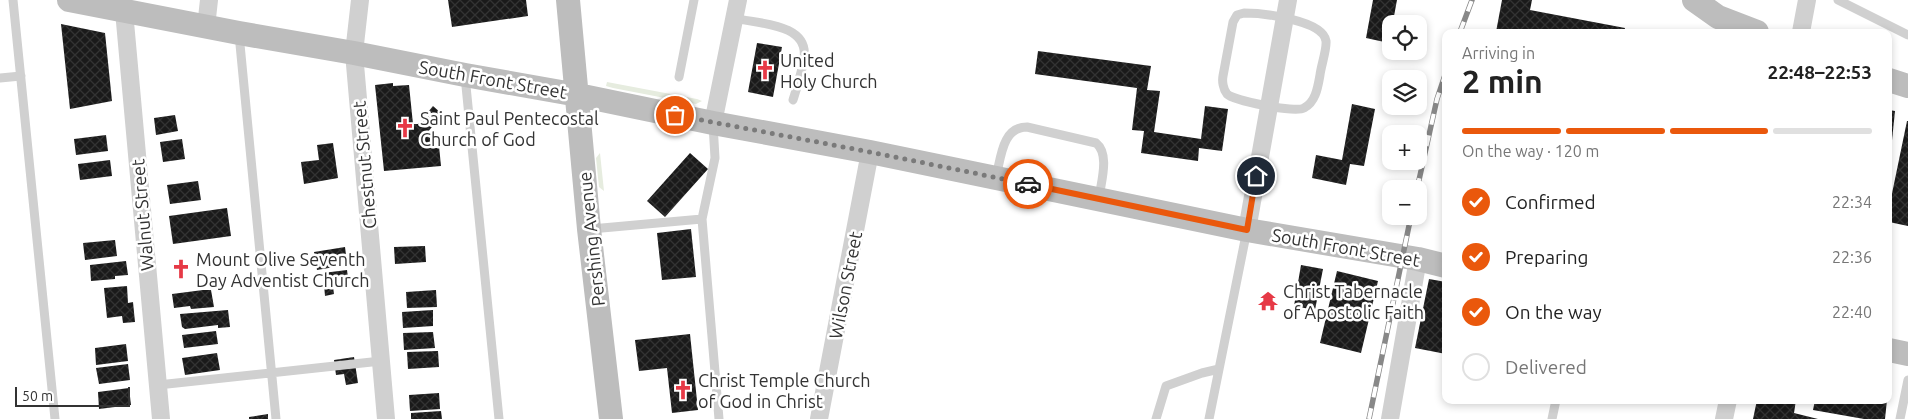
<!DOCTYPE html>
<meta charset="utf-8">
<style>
body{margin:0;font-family:Ubuntu,sans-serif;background:#f2f2f2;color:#222;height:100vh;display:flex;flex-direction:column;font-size:19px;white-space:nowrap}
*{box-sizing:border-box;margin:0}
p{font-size:16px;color:#767676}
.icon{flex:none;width:28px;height:28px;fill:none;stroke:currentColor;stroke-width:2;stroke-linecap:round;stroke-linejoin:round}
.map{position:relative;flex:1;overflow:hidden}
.sheet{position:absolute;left:1442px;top:29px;width:450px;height:375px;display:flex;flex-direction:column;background:#fff;border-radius:10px;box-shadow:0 2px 8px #0003}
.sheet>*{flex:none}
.fabs{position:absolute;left:1382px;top:15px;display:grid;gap:10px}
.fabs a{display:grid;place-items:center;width:45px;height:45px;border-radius:10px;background:#fff;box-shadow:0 2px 8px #0003;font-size:25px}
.scale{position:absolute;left:15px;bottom:12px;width:115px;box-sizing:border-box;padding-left:5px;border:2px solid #333;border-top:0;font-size:14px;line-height:18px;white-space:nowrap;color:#333;-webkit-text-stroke:4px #fff;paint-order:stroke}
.pin{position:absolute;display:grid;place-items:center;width:42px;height:42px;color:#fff;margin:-21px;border:2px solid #fff;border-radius:50%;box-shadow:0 1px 5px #0007}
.courier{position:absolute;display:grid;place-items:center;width:50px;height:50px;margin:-25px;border:4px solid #ea580c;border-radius:50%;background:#fff;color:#222;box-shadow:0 1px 6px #0007}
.overview em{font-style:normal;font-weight:700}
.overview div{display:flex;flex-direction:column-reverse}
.overview{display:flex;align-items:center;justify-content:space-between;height:85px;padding:0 20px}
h1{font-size:32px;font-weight:700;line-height:38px}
.bar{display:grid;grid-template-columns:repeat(4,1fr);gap:8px 5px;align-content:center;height:60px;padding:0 20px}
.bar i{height:6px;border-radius:4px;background:#e0e0e0}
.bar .selected{background:#ea580c}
.bar p{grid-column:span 4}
ol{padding:0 20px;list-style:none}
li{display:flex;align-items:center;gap:15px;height:55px}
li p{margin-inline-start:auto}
li .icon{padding:5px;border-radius:50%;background:#ea580c;color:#fff;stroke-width:4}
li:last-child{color:#767676}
li i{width:28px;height:28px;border:2px solid #e0e0e0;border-radius:50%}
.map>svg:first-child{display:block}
</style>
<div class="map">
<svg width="1908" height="419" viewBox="0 0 1908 419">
<defs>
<pattern id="building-cross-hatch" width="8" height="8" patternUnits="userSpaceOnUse" patternTransform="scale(1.25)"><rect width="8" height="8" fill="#1a1a1a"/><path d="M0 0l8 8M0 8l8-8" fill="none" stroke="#333"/></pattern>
</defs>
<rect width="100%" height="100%" fill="#fff"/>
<path fill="#e6ecdf" d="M607,82L697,99L702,101L696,104L613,88L606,86Z
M600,153L604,191L599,187L596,158Z"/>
<path fill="url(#building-cross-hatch)" d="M448,0H526L528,16L452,27Z
M1373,0H1397L1389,43L1366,38Z
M1502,0H1532L1530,10L1625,28L1624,32H1496Z
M61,24L105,33L112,101L70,109Z
M757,43L782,47L773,97L748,92Z
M1038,51L1151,66L1147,90L1160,91L1154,132L1201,139L1205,106L1228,109L1222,151L1199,148L1198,161L1141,153L1144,131L1132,130L1137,88L1035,74Z
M393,83V86L409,85L413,124H418L433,106L442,114L428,132V137L438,136L441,166L384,171L375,85Z
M1352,104L1375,109L1364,166L1350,164L1346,185L1312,178L1316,155L1342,160Z
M1889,110L1895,111L1890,160L1889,159Z
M175,115L178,131L156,135L154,118Z
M1907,121H1908V226L1889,222V208Z
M106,135L108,151L76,155L74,139Z
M182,139L185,159L163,162L160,142Z
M333,143L338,178L304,184L301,162L319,160L317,145Z
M690,153L708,169L665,217L647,201Z
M110,160L112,176L80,180L78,164Z
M198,181L201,200L170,204L167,185Z
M227,208L231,236L173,244L169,216Z
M691,229L696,277L662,280L657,233Z
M115,240L117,256L85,260L83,243Z
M425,246L426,262L395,264L394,247Z
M345,247L347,263L339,264L340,266L317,270L314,252Z
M126,261L128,275L115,276V279L91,281L90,265Z
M1301,265L1323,269L1315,310L1294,306Z
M347,270L349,285L333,287L334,294L325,296L323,273Z
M1337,271L1378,281L1361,353L1320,343Z
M1429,279L1446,282V354L1415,348Z
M127,286L128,303L133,302L135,322L123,323L122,316L107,318L104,288Z
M203,290H211L214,307L191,309L190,306L174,308L172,294Z
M436,290L437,307L407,308L406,292Z
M228,310L230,327L218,328V325L185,329L182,327L180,314Z
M433,310V326L403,328L402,312Z
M216,331L218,344L184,348L182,335Z
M433,332L435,348L404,350L403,333Z
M690,334L698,410L672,413L667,368L639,371L635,340Z
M126,344L128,361L96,365L95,348Z
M438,351L439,367L408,369L407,352Z
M217,353L220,370L185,375L182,358Z
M354,357L358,383L346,385L344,374L336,375L334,360Z
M128,364L130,380L99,384L96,368Z
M129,388L131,405L99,409L98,392Z
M439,393L440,409L410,411L409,395Z
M1757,400H1796L1794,413L1818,419H1753Z
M1815,400H1887L1885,419H1864L1813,410Z
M441,411L442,419H411V413Z
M268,414V419H249V417Z"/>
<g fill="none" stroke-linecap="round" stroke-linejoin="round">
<path stroke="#d0d0d0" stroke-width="9" d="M13,0L55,419
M1838,0L1908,35
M1244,13C1262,13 1323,20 1326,41C1327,49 1321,66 1320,75C1318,86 1316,102 1304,108C1296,113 1234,101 1227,94C1223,89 1222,81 1223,76L1233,22L1237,15Z
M734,18C758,24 809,23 804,58C802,72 797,87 793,100
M239,34L276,419
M465,76L499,419
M679,77L694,0
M0,78L21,76
M713,124L715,158L702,219L719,419
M996,177C1001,158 1002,127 1027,127L1096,143C1110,154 1101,182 1099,198
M591,229L702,219
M158,385L381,361
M1156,419L1166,386L1202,373L1219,369
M1209,419L1247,230
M1552,419L1556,400
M1900,419L1908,380"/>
<path stroke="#d0d0d0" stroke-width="18" d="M360,0L354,53L386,419
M124,11L161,419
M206,27L209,0
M1801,32L1807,0
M713,123L738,0
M1247,230L1288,0
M819,419L870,152
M1390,419L1418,259
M1724,419L1728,400"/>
<path stroke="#bdbdbd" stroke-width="24" d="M69,0L239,33L354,53L465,75L578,95L713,123L870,152L1247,230L1418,259L1446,266
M568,0L589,229L611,419
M1694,0L1718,17L1757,32
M1889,80L1908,86
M1889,350L1908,354"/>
<defs>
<path id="rail" d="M1460,32L1472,0
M1417,189L1437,99L1446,72
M1369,419L1411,216"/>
</defs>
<use href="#rail" stroke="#888" stroke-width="5.5"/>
<use href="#rail" stroke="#fff" stroke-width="4" stroke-dasharray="11" stroke-linecap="butt"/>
</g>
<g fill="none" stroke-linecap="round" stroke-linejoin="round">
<path stroke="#7a7a7a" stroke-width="5" stroke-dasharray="0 9" d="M675,115L870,152L1028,184"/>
<path stroke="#ea580c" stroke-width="6" d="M1028,184L1247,230L1256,176"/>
</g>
<defs>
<symbol id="church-bare" viewBox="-9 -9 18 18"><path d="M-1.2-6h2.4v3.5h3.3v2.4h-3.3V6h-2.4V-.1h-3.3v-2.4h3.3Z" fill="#e63946" stroke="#fff" stroke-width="2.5" paint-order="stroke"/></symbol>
<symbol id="temple-bare" viewBox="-9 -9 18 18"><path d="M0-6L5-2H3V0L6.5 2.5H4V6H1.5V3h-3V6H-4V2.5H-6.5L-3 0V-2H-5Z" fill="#e63946" stroke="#fff" stroke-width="2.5" paint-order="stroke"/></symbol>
</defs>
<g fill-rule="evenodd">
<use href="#church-bare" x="751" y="56" width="28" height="28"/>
<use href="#church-bare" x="391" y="114" width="28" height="28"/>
<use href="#church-bare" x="167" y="255" width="28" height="28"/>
<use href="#temple-bare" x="1254" y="287" width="28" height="28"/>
<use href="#church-bare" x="669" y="376" width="28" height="28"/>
</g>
<g text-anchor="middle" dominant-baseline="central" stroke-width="5" stroke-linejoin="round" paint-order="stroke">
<g font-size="18" fill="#333" stroke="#fff" text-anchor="start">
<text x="780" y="60">United<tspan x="780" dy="21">Holy Church</tspan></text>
<text x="420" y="118">Saint Paul Pentecostal<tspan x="420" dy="21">Church of God</tspan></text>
<text x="196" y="259">Mount Olive Seventh<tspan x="196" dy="21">Day Adventist Church</tspan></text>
<text x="1283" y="291">Christ Tabernacle<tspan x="1283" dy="21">of Apostolic Faith</tspan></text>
<text x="698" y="380">Christ Temple Church<tspan x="698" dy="21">of God in Christ</tspan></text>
</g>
<g font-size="18" fill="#333" stroke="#fff">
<text transform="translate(493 79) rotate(10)">South Front Street</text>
<text transform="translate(364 165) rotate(-95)">Chestnut Street</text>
<text transform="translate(142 215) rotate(-95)">Walnut Street</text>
<text transform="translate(591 239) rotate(-96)">Pershing Avenue</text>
<text transform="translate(1346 247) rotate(10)">South Front Street</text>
<text transform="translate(845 285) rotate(-79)">Wilson Street</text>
</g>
</g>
</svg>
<div class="fabs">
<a><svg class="icon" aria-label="locate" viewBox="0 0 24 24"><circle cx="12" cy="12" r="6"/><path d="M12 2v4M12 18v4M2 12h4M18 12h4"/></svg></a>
<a><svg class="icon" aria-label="layers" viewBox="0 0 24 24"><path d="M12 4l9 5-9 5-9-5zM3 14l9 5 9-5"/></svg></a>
<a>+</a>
<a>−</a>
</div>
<div class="scale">50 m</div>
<div class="pin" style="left:675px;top:115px;background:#ea580c"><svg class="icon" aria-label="bag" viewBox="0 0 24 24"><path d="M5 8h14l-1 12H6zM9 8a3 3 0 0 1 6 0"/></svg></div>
<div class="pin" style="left:1256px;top:176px;background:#1f2937"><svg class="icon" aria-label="home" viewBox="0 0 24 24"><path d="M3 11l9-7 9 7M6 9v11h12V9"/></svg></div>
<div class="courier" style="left:1028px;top:184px"><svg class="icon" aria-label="car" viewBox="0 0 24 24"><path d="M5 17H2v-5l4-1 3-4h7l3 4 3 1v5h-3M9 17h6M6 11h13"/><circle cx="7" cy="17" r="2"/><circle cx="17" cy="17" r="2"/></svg></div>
<section class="sheet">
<div class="overview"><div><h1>2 min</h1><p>Arriving in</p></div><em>22:48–22:53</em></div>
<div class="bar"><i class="selected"></i><i class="selected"></i><i class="selected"></i><i></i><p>On the way · 120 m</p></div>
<ol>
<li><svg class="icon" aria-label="check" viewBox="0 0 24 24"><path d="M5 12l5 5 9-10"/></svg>Confirmed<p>22:34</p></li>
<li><svg class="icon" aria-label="check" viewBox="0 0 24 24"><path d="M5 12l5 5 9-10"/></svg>Preparing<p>22:36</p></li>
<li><svg class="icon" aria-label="check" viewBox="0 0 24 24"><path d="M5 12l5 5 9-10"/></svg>On the way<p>22:40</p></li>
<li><i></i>Delivered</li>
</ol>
</section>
</div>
